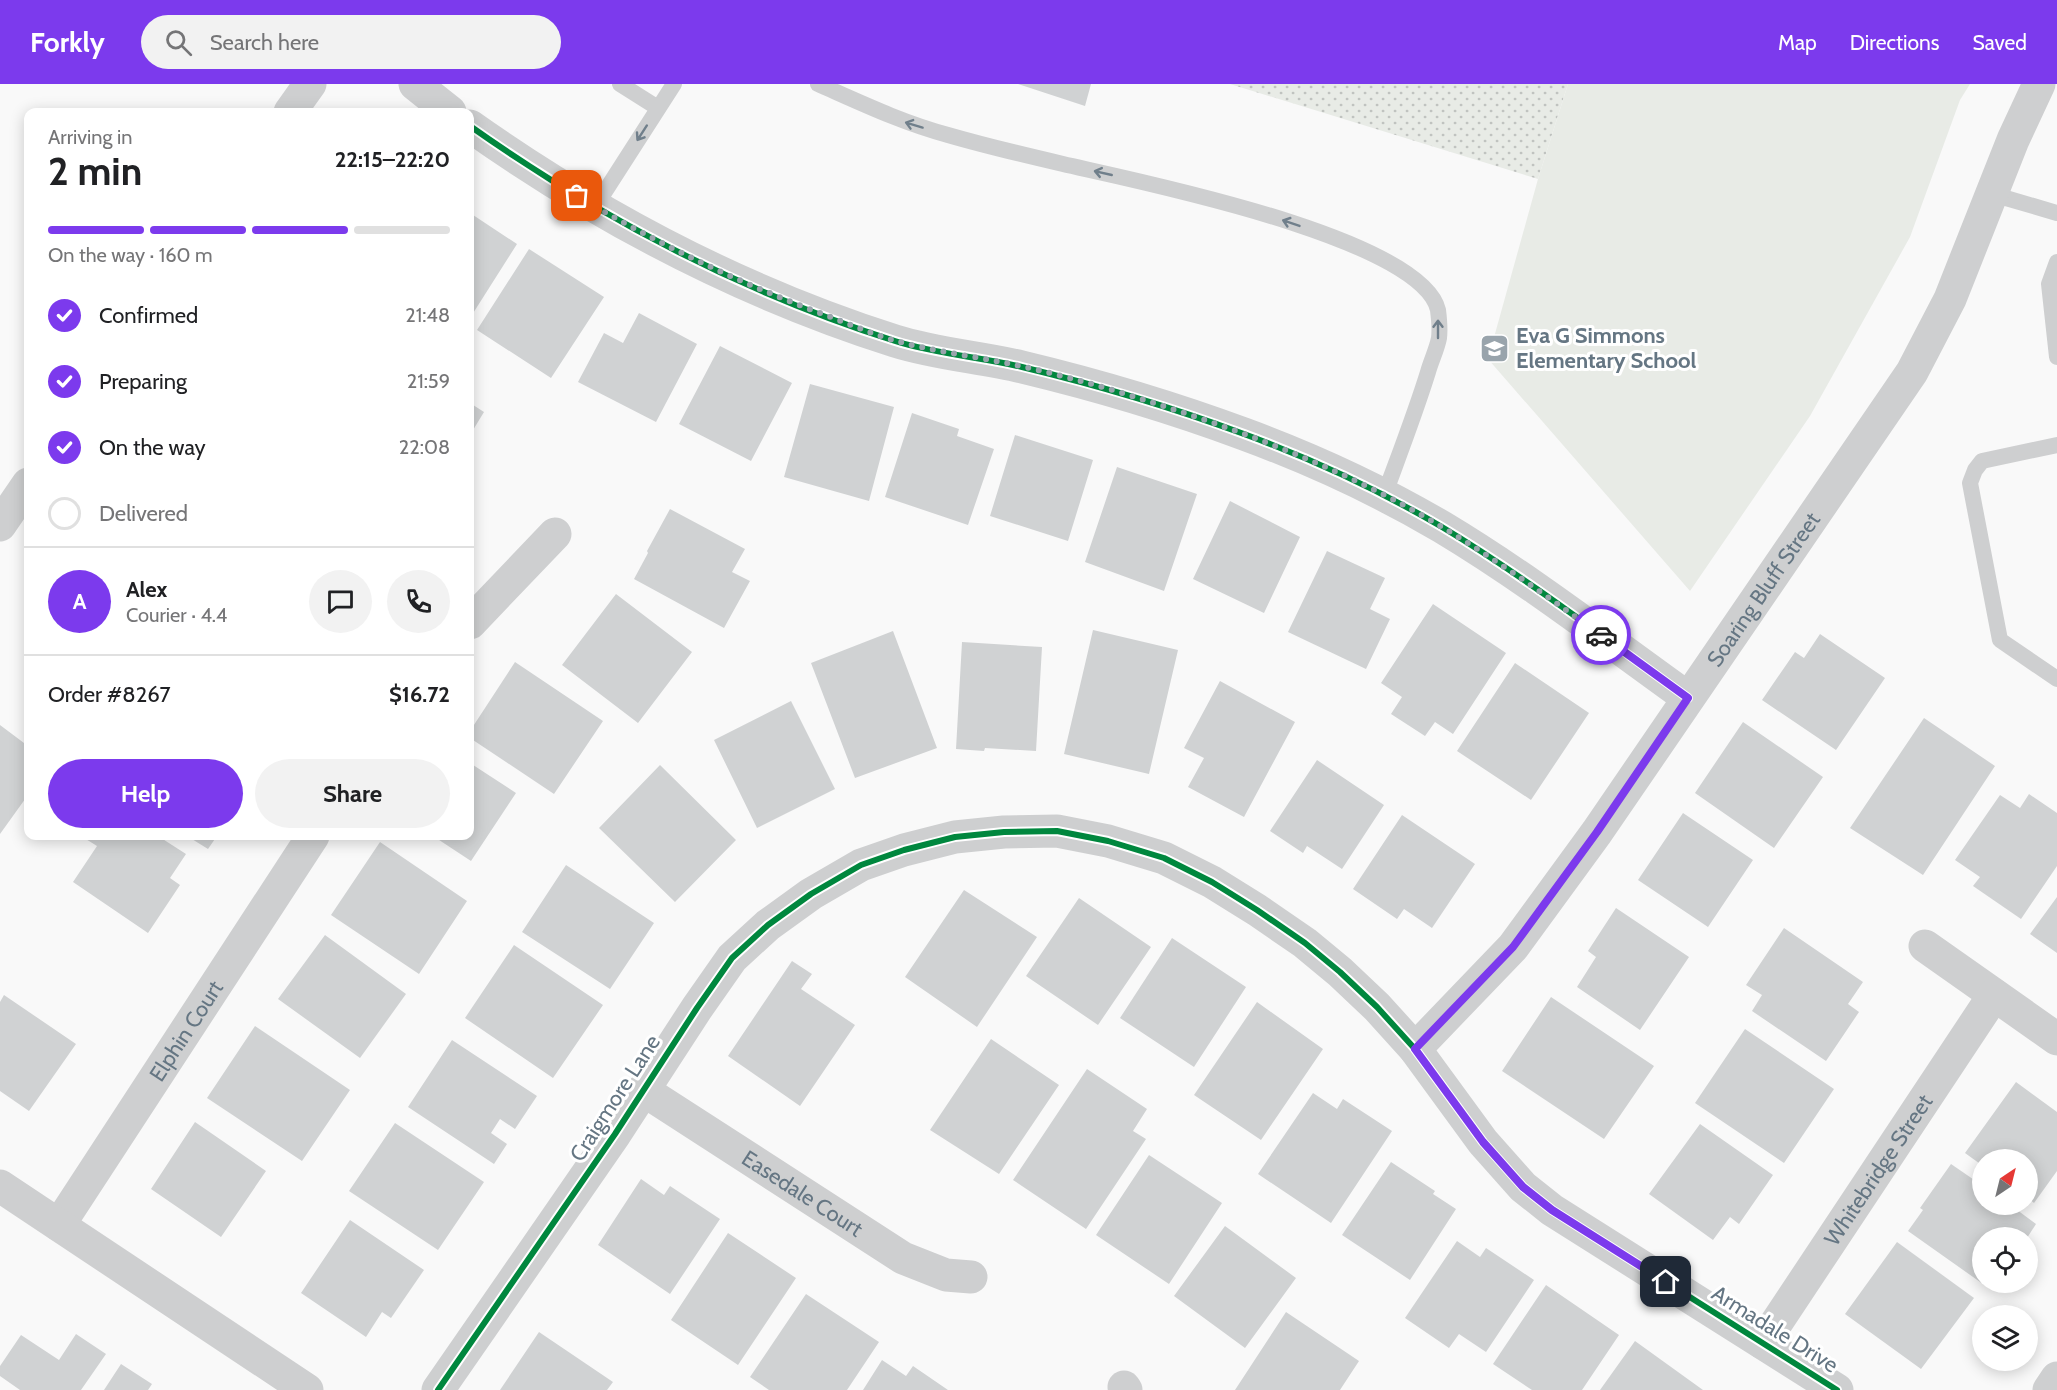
<!DOCTYPE html>
<meta charset="utf-8">
<style>
body{margin:0;font-family:Cabin,sans-serif;background:#f2f2f2;color:#202124;height:100vh;display:flex;flex-direction:column;font-size:22px;white-space:nowrap}
*{box-sizing:border-box;margin:0}
p{font-size:20px;color:#757577}
.icon{flex:none;width:33px;height:33px;fill:none;stroke:currentColor;stroke-width:2;stroke-linecap:round;stroke-linejoin:round}
.map{position:relative;flex:1;overflow:hidden}
.side{position:absolute;left:24px;top:24px;width:450px;height:732px;display:flex;flex-direction:column;background:#fff;border-radius:12px;box-shadow:0 3px 15px #0003}
.side>*{flex:none}
.needle{width:39px;rotate:35deg}
.fabs{position:absolute;left:1972px;top:1065px;display:grid;gap:12px}
.fabs a{display:grid;place-items:center;width:66px;height:66px;border-radius:50%;background:#fff;box-shadow:0 3px 15px #0003;font-size:30px}
.pin{position:absolute;display:grid;place-items:center;width:51px;height:51px;color:#fff;margin:-26px;border-radius:12px;box-shadow:0 3px 9px #0006}
.courier{position:absolute;display:grid;place-items:center;width:60px;height:60px;margin:-30px;border:4px solid #7c3aed;border-radius:50%;background:#fff;color:#222;box-shadow:0 2px 8px #0007}
.overview em{font-style:normal;font-weight:700}
.overview div{display:flex;flex-direction:column-reverse}
.overview{display:flex;align-items:center;justify-content:space-between;height:102px;padding:0 24px}
h1{font-size:39px;font-weight:700;line-height:45px}
.bar{display:grid;grid-template-columns:repeat(4,1fr);gap:9px 6px;align-content:center;height:72px;padding:0 24px}
.bar i{height:8px;border-radius:4px;background:#e0e0e0}
.bar .on{background:#7c3aed}
.bar p{grid-column:span 4}
.line{display:flex;align-items:center;gap:15px;padding:0 24px;border-top:2px solid #e0e0e0}
.line div{flex:1}
.round{display:grid;place-items:center;flex:none;width:63px;height:63px;border-radius:32px;background:#f2f2f2}
ol{padding:0 24px;list-style:none}
li{display:flex;align-items:center;gap:18px;height:66px}
li p{margin-inline-start:auto}
li .icon{padding:6px;border-radius:50%;background:#7c3aed;color:#fff;stroke-width:4}
li:last-child{color:#757577}
li i{width:33px;height:33px;border:3px solid #e0e0e0;border-radius:50%}
.cta{display:flex;gap:12px;margin-top:auto;padding:12px 24px}
.cta a{flex:1;height:69px;border-radius:36px;background:#7c3aed;color:#fff;font-size:24px;font-weight:700;line-height:69px;text-align:center}
.cta a+a{background:#f2f2f2;color:#202124}
header{display:flex;align-items:center;gap:36px;box-sizing:border-box;height:84px;padding:0 30px;background:#7c3aed;color:#fff}
header strong{font-size:28px}
nav{display:flex;gap:33px;margin-inline-start:auto;font-size:21px}
.search{width:420px;height:54px;background:#f2f2f2;display:flex;align-items:center;gap:15px;box-sizing:border-box;padding:0 21px;border-radius:33px;color:#757577;font-size:22px}
.map>svg:first-child{display:block}
</style>
<header>
<strong>Forkly</strong>
<div class="search"><svg class="icon" aria-label="search" viewBox="0 0 24 24"><circle cx="10" cy="10" r="6"/><path d="M15 15l6 6"/></svg>Search here</div>
<nav><a>Map</a><a>Directions</a><a>Saved</a></nav>
</header>
<div class="map">
<svg width="2057" height="1306" viewBox="0 0 2057 1306">
<defs>
<pattern id="park-dots" width="8" height="8" patternUnits="userSpaceOnUse" patternTransform="scale(1.5)"><rect width="8" height="8" fill="#e8ebe6"/><path d="M2 2h.1M6 6h.1" fill="none" stroke="#c0c3c0" stroke-width="1.8" stroke-linecap="round"/></pattern>
</defs>
<rect width="100%" height="100%" fill="#f9f9f9"/>
<path fill="url(#park-dots)" d="M1230,0H1568L1538,95Z"/>
<path fill="#e8ebe6" d="M1568,0H1970L1960,16L1910,153L1810,332L1690,507L1488,275L1538,95Z"/>
<path fill="#d0d2d3" d="M1018,0H1091L1085,22Z
M470,129L517,160L470,234Z
M529,165L604,213L551,294L477,246Z
M639,229L697,260L656,338L578,298L604,249L623,259Z
M720,262L792,299L751,377L679,340Z
M810,300L894,323L869,417L784,393Z
M470,319L484,328L470,351Z
M912,329L959,345L957,352L994,365L968,441L885,413Z
M1015,351L1093,376L1068,457L990,432Z
M1117,383L1197,410L1164,507L1085,478Z
M1230,417L1300,453L1264,529L1193,495Z
M670,425L745,465L732,488L750,497L724,544L634,495L648,469L647,467Z
M1327,467L1385,494L1370,525L1390,535L1366,585L1288,548Z
M616,510L692,568L638,639L562,581Z
M1433,520L1506,569L1453,650L1435,638L1425,652L1391,630L1402,613L1381,599Z
M1093,546L1178,566L1149,690L1064,670Z
M893,547L937,664L855,694L811,579Z
M1820,550L1885,594L1836,666L1762,616L1795,568L1804,574Z
M962,558L1042,563L1036,667L985,664L984,667L956,665Z
M515,578L603,637L554,710L470,654V647Z
M1515,579L1589,629L1531,716L1457,667Z
M1220,597L1295,638L1244,733L1188,703L1204,674L1184,664Z
M791,617L835,705L757,744L714,656Z
M1924,634L1995,682L1923,791L1850,744Z
M1743,638L1823,693L1774,764L1695,709Z
M0,641L28,662V711L0,750Z
M1317,676L1384,721L1342,785L1307,762L1303,769L1270,747Z
M470,679L516,709L471,777L433,752H470Z
M660,681L736,756L675,818L599,744Z
M2029,710L2057,729V782L2021,835L1973,802L1980,793L1955,776L2000,711L2020,724Z
M1683,729L1753,776L1708,843L1638,796Z
M1402,731L1475,780L1432,844L1404,825L1397,835L1353,805Z
M81,752H158L186,770L170,794L180,801L148,849L73,798L97,762Z
M187,752H217L208,765Z
M380,758L467,817L419,890L331,831Z
M566,781L654,839L610,905L522,848Z
M964,806L1037,853L977,943L905,893Z
M2057,813V869L2030,850Z
M1079,814L1151,863L1098,941L1026,892Z
M1616,824L1689,873L1640,946L1577,903L1596,873L1588,867Z
M1784,844L1863,898L1848,920L1859,928L1826,977L1752,927L1762,911L1746,901Z
M325,851L406,910L360,974L278,915Z
M1172,854L1246,903L1194,983L1120,934Z
M514,861L603,921L553,994L465,934Z
M792,877L812,890L801,905L855,941L800,1022L728,972Z
M4,911L76,960L29,1027L0,1007V918Z
M1551,913L1654,982L1604,1055L1502,987Z
M1257,918L1323,965L1261,1056L1194,1011Z
M255,942L350,1006L302,1077L207,1014Z
M1745,945L1834,1005L1784,1079L1695,1019Z
M991,955L1059,1001L999,1090L930,1046Z
M452,956L537,1012L515,1045L500,1035L491,1049L507,1060L494,1080L408,1023Z
M1087,985L1147,1025L1133,1047L1146,1055L1086,1145L1013,1096Z
M2016,998L2057,1028V1087L2034,1119L2028,1114V1076H1983V1082L1965,1069Z
M1313,1009L1337,1025L1343,1015L1392,1047L1331,1139L1258,1090Z
M195,1038L266,1087L221,1153L151,1105Z
M395,1039L484,1098L438,1166L349,1107Z
M1700,1040L1773,1091L1739,1140L1730,1133L1713,1156L1649,1110Z
M1149,1071L1222,1119L1169,1200L1096,1151Z
M1391,1078L1435,1107L1433,1110L1456,1125L1410,1196L1342,1151Z
M1951,1080L1983,1102V1120H2009L2036,1140L2027,1154H1983V1198H1995L1990,1205L1908,1147L1923,1126L1920,1124Z
M641,1095L664,1111L670,1102L720,1135L670,1210L598,1161Z
M350,1136L424,1186L391,1234L382,1228L366,1253L301,1209Z
M1225,1142L1296,1194L1245,1264L1174,1212Z
M728,1149L796,1194L738,1281L671,1236Z
M1457,1157L1480,1173L1486,1164L1534,1196L1486,1268L1459,1250L1449,1264L1405,1234Z
M1897,1158L1974,1214L1921,1285L1845,1230Z
M1546,1201L1619,1251L1582,1306H1532L1493,1280Z
M806,1210L879,1258L847,1306H769L750,1293Z
M1286,1228L1359,1277L1340,1306H1235Z
M539,1248L613,1298L607,1306H500Z
M76,1250L106,1270L81,1306H20L0,1292V1282L21,1251L59,1276Z
M1635,1257L1703,1306H1600Z
M882,1276L906,1292L913,1282L948,1306H863Z
M121,1280L152,1300L148,1306H104Z"/>
<g fill="none" stroke-linecap="round" stroke-linejoin="round">
<path stroke="#cecfd0" stroke-width="16" d="M620,0L658,24
M818,0C861,19 903,39 948,51C986,62 1024,71 1063,80C1132,96 1421,153 1438,226C1439,234 1440,246 1439,254C1437,265 1431,277 1428,288C1415,330 1399,371 1384,412
M1992,110L2057,129
M595,123L674,0
M2057,178L2049,200L2057,273
M2057,361L1982,377L1975,386L1970,399L2000,556L2057,595"/>
<g stroke="#cecfd0" stroke-width="33">
<path d="M415,0L450,28"/>
<path d="M470,42C599,133 744,209 895,257C936,270 980,273 1022,283C1097,301 1171,323 1244,350C1312,375 1379,406 1442,443C1527,494 1607,556 1688,614"/>
<path d="M470,539L555,450"/>
<path d="M1925,862L2057,955"/>
<path id="s1" d="M1415,965L1513,863L1597,748L1912,288L1950,215L2013,56L2039,0"/>
<path id="s2" d="M643,1006L903,1174L946,1191L971,1193"/>
<path id="s3" d="M59,1141L313,752"/>
<path id="s4" d="M1763,1259L1994,911"/>
<path d="M1124,1303L1126,1306"/>
<path d="M438,1306L615,1050L697,924L732,874L768,841L811,810L861,781L904,766L955,753L1004,748L1057,747L1108,757L1164,774L1212,798L1257,826L1305,859L1340,888L1377,923L1415,965L1483,1058L1523,1103L1552,1126L1837,1306"/>
</g>
<path stroke="#cecfd0" stroke-width="33" d="M290,28L310,0
M0,441L28,400
M0,1102L307,1306
M2049,1306L2057,1294"/>
<defs>
<path id="cycleway" d="M470,42C599,133 744,209 895,257C936,270 980,273 1022,283C1097,301 1171,323 1244,350C1312,375 1379,406 1442,443C1527,494 1607,556 1688,614
M438,1306L615,1050L697,924L732,874L768,841L811,810L861,781L904,766L955,753L1004,748L1057,747L1108,757L1164,774L1212,798L1257,826L1305,859L1340,888L1377,923L1415,965L1483,1058L1523,1103L1552,1126L1837,1306"/>
</defs>
<use href="#cycleway" stroke="#fff" stroke-width="10"/>
<use href="#cycleway" stroke="#00873e" stroke-width="6"/>
</g>
<defs><path id="oneway-shaft" d="M-6 0H5M1.5-3L5.5 0L1.5 3" fill="none" stroke-width="1.6" stroke-linecap="round" stroke-linejoin="round" transform="scale(1.5)"/></defs>
<g stroke="#707f8b">
<use href="#oneway-shaft" transform="translate(914 41) rotate(-163)"/>
<use href="#oneway-shaft" transform="translate(642 49) rotate(123)"/>
<use href="#oneway-shaft" transform="translate(1103 89) rotate(-167)"/>
<use href="#oneway-shaft" transform="translate(1291 139) rotate(-161)"/>
<use href="#oneway-shaft" transform="translate(1438 245) rotate(-90)"/>
</g>
<g fill="none" stroke-linecap="round" stroke-linejoin="round">
<path stroke="#99a4ac" stroke-width="6" stroke-dasharray="0 10.8" d="M577,112C658,160 743,201 831,233C854,242 877,252 900,258C938,268 978,273 1016,281C1066,292 1115,306 1163,322C1259,353 1356,391 1442,443C1497,476 1549,514 1601,551"/>
<path stroke="#7c3aed" stroke-width="8" d="M1601,551L1688,614L1597,748L1513,863L1415,965L1483,1058L1523,1103L1552,1126L1666,1198"/>
</g>
<defs>
<symbol id="school-square" viewBox="-11 -11 22 22"><rect x="-9" y="-9" width="18" height="18" rx="4" fill="#99a4ac" stroke="#fff"/><path d="M0-5L7-2L0 1L-7-2ZM-4 1L0 2.5L4 1V4Q0 6-4 4Z" fill="#fff"/></symbol>
</defs>
<g fill-rule="evenodd">
<use href="#school-square" x="1478" y="248" width="33" height="33"/>
</g>
<g text-anchor="middle" dominant-baseline="central" stroke-width="6" stroke-linejoin="round" paint-order="stroke">
<g font-size="22" font-weight="bold" fill="#657683" stroke="#fff" text-anchor="start">
<text x="1516" y="251">Eva G Simmons<tspan x="1516" dy="25">Elementary School</tspan></text>
</g>
<g font-size="22" fill="#657683" stroke="#fff">
<text stroke="none"><textPath href="#s1" startOffset="578">Soaring Bluff Street</textPath></text>
<text stroke="none"><textPath href="#s3" startOffset="232">Elphin Court</textPath></text>
<text transform="translate(615 1014) rotate(-57)">Craigmore Lane</text>
<text stroke="none"><textPath href="#s4" startOffset="208">Whitebridge Street</textPath></text>
<text stroke="none"><textPath href="#s2" startOffset="190">Easedale Court</textPath></text>
<text transform="translate(1775 1245) rotate(32)">Armadale Drive</text>
</g>
</g>
</svg>
<div class="fabs">
<a><svg class="needle" viewBox="-14 -14 28 28"><path d="M0-13l5 13h-10z" fill="#e53935"/><path d="M0 13l5-13h-10z" fill="#757577"/></svg></a>
<a><svg class="icon" aria-label="locate" viewBox="0 0 24 24"><circle cx="12" cy="12" r="6"/><path d="M12 2v4M12 18v4M2 12h4M18 12h4"/></svg></a>
<a><svg class="icon" aria-label="layers" viewBox="0 0 24 24"><path d="M12 4l9 5-9 5-9-5zM3 14l9 5 9-5"/></svg></a>
</div>
<div class="pin" style="left:577px;top:112px;background:#ea580c"><svg class="icon" aria-label="bag" viewBox="0 0 24 24"><path d="M5 8h14l-1 12H6zM9 8a3 3 0 0 1 6 0"/></svg></div>
<div class="pin" style="left:1666px;top:1198px;background:#1f2937"><svg class="icon" aria-label="home" viewBox="0 0 24 24"><path d="M3 11l9-7 9 7M6 9v11h12V9"/></svg></div>
<div class="courier" style="left:1601px;top:551px"><svg class="icon" aria-label="car" viewBox="0 0 24 24"><path d="M5 17H2v-5l4-1 3-4h7l3 4 3 1v5h-3M9 17h6M6 11h13"/><circle cx="7" cy="17" r="2"/><circle cx="17" cy="17" r="2"/></svg></div>
<section class="side">
<div class="overview"><div><h1>2 min</h1><p>Arriving in</p></div><em>22:15–22:20</em></div>
<div class="bar"><i class="on"></i><i class="on"></i><i class="on"></i><i></i><p>On the way · 160 m</p></div>
<ol>
<li><svg class="icon" aria-label="check" viewBox="0 0 24 24"><path d="M5 12l5 5 9-10"/></svg>Confirmed<p>21:48</p></li>
<li><svg class="icon" aria-label="check" viewBox="0 0 24 24"><path d="M5 12l5 5 9-10"/></svg>Preparing<p>21:59</p></li>
<li><svg class="icon" aria-label="check" viewBox="0 0 24 24"><path d="M5 12l5 5 9-10"/></svg>On the way<p>22:08</p></li>
<li><i></i>Delivered</li>
</ol>
<div class="line" style="height:108px"><b class="round" style="background:#7c3aed;color:#fff">A</b><div><b>Alex</b><p>Courier · 4.4</p></div><a class="round"><svg class="icon" aria-label="chat" viewBox="0 0 24 24"><path d="M4 5h16v11H9l-5 4z"/></svg></a><a class="round"><svg class="icon" aria-label="phone" viewBox="0 0 24 24"><path d="M5 4h4l2 5-3 2q2 4 5 5l2-3 5 2v4C11 20 4 13 5 4z"/></svg></a></div>
<div class="line" style="height:78px"><div>Order #8267</div><b>$16.72</b></div>
<div class="cta"><a>Help</a><a>Share</a></div>
</section>
</div>
